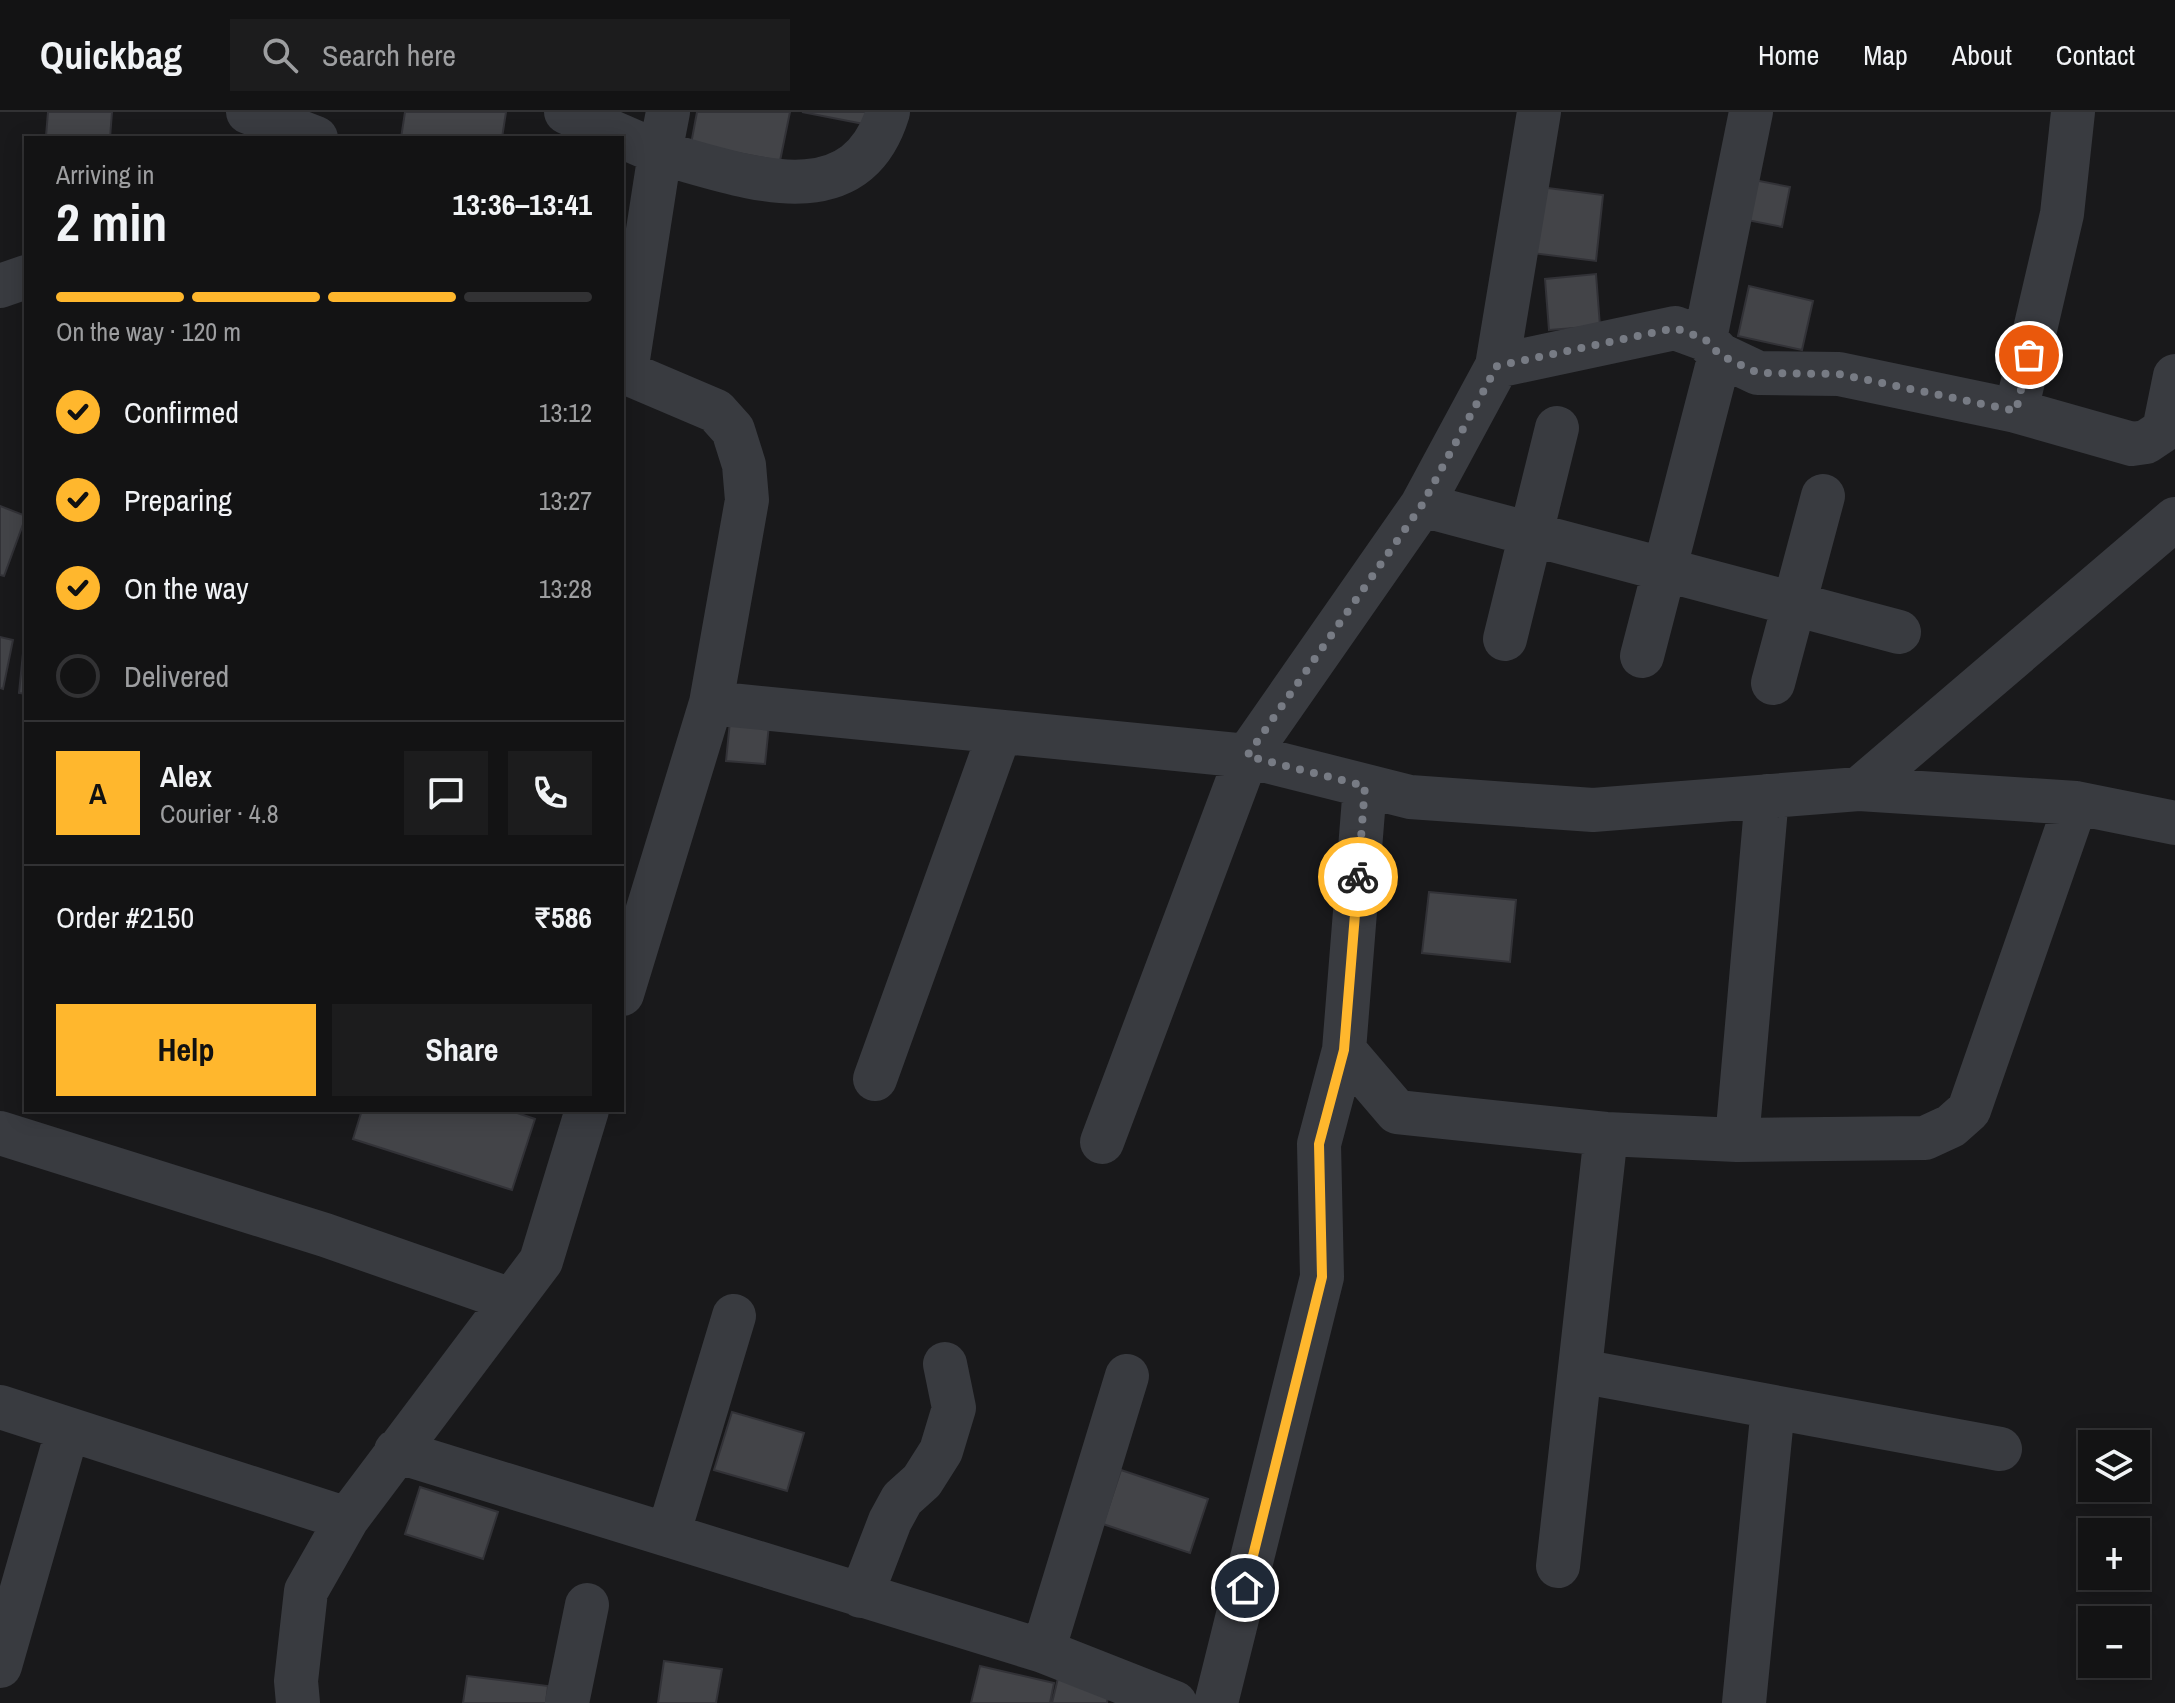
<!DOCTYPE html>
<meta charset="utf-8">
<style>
body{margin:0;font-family:"Archivo Narrow",sans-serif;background:#1c1c1d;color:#f1f3f6;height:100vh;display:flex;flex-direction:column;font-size:30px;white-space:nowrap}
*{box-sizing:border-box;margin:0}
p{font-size:26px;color:#9d9ea0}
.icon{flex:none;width:44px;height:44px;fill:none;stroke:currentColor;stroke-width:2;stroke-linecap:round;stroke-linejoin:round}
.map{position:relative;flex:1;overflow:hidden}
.side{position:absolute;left:24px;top:24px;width:600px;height:976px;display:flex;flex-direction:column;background:#131314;border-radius:0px;box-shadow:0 4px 20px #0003,0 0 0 2px #323234}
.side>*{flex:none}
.fabs{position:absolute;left:2078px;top:1318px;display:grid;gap:16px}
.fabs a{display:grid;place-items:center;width:72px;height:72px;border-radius:0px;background:#131314;box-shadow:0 4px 20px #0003,0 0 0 2px #323234;font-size:40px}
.pin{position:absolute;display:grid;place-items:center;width:68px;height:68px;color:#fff;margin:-34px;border:4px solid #fff;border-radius:50%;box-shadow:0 2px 8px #0007}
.courier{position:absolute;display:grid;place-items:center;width:80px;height:80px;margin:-40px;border:6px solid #ffb72d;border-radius:50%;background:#fff;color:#222;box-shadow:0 2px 10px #0007}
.summary em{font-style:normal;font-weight:800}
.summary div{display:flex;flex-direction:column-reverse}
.summary{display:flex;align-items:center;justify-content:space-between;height:136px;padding:0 32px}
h1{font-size:52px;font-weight:800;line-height:60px}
.bar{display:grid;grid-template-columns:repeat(4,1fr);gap:12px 8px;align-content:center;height:96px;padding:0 32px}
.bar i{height:10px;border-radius:6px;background:#323234}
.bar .on{background:#ffb72d}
.bar p{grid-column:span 4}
.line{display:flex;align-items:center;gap:20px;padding:0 32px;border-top:2px solid #323234}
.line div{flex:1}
.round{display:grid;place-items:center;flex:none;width:84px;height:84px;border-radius:0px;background:#1c1c1d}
ol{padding:0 32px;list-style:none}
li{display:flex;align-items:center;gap:24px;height:88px}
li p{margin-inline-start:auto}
li .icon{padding:8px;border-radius:50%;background:#ffb72d;color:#111;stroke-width:4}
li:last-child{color:#9d9ea0}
li i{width:44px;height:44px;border:4px solid #323234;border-radius:50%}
.button{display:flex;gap:16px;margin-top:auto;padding:16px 32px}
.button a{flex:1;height:92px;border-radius:0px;background:#ffb72d;color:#111;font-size:32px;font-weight:800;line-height:92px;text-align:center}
.button a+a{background:#1c1c1d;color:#f1f3f6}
header{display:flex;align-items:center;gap:48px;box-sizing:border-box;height:112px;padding:0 40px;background:#131314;border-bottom:2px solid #323234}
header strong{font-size:38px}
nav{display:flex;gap:44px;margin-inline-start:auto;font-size:28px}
.search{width:560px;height:72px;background:#1c1c1d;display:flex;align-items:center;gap:20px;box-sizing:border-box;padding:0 28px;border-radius:0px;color:#9d9ea0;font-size:30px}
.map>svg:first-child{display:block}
</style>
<header>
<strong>Quickbag</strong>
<div class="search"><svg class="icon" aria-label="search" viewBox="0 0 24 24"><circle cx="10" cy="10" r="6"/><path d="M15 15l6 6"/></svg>Search here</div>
<nav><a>Home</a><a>Map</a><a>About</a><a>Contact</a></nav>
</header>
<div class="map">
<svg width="2175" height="1591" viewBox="0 0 2175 1591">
<rect width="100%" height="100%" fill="#19191b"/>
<path fill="#434448" stroke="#323237" stroke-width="2" d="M48,0H112L110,26L46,24Z
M405,0H506L502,26H401Z
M697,0H790L780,49L691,32Z
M802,0H872L869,13Z
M1749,67L1790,75L1782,115L1742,107Z
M1540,75L1603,83L1596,149L1532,141Z
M1596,162L1600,214L1549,218L1545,167Z
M1749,174L1813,189L1802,238L1738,224Z
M0,394L26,404L4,464L0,463Z
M26,511V582L19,581Z
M0,525L13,528L3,577L0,576Z
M731,599L770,603L765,652L726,649Z
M1429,780L1516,788L1510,850L1422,841Z
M362,998H508L535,1007L512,1078L353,1027Z
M732,1300L804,1321L787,1379L714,1358Z
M1121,1358L1208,1387L1190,1441L1103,1412Z
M420,1375L498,1400L483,1447L405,1422Z
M664,1549L722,1557L716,1591H658Z
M980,1554L1054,1571L1050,1591H971Z
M467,1564L548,1574L546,1591H463Z
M1058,1566L1109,1578L1107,1591H1052Z"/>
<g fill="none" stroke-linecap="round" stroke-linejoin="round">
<path stroke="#393b40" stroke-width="44" d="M248,0L316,26
M566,0L660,41L668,0
M0,174L26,165
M1705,227L1751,0
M1497,254L1675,216L1705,227L1720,243L1758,261L1839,262L2016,299L2062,102L2073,0
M622,259L716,299L733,318L744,353L747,388L711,591L622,882
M626,260L660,41C738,61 854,111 888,0
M2016,299L2132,332L2146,330L2164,318L2175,264
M1422,393L1899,520
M1505,527L1557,316
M1642,544L1720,243
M1773,571L1823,384
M711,591L1247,644L1410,685L1593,698L1859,677L2076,691L2175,711
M1365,674L1344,938L1397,1000L1606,1022L1737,1028L1925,1026L1951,1014L1969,998L2076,691
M1859,677L2175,407
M875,967L1000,620
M0,1021L325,1123L511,1188
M1737,1028L1767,684
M1102,1030L1247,644L1422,393L1497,254L1539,0
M1580,1259L2000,1337
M0,1295L347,1407
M396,1339L1043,1539L1175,1591
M668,1423L734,1204
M1558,1454L1606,1022
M861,1484L890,1409L902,1387L922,1369L941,1339L954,1296L945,1252
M1043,1539L1127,1264
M0,1554L67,1320
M298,1591L296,1569L306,1479L347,1407L541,1149L587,998
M567,1591L587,1493
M1216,1591L1322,1165L1319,1032L1344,938
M1744,1591L1773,1295"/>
</g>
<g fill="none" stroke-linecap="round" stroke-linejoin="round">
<path stroke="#777b84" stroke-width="8" stroke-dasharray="0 14.4" d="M1358,765L1365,674L1247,644L1422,393L1497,254L1675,216L1705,227L1720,243L1758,261L1839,262L2016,299L2029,243"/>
<path stroke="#ffb72d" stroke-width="10" d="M1245,1476L1322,1165L1319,1032L1344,938L1358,765"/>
</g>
</svg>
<div class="fabs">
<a><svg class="icon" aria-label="layers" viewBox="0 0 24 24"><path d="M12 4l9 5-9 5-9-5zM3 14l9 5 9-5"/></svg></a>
<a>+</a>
<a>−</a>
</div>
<div class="pin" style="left:2029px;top:243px;background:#ea580c"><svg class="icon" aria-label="bag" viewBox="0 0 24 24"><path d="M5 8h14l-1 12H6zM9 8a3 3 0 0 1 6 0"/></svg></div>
<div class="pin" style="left:1245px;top:1476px;background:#1f2937"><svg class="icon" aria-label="home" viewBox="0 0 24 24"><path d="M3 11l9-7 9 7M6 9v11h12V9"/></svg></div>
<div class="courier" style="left:1358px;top:765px"><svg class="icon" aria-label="bike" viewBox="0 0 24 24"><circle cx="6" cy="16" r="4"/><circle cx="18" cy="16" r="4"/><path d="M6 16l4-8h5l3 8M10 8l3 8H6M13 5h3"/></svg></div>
<section class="side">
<div class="summary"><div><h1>2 min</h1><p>Arriving in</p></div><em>13:36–13:41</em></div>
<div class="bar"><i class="on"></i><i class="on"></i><i class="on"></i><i></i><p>On the way · 120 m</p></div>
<ol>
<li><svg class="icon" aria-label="check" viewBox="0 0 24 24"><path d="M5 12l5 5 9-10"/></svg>Confirmed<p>13:12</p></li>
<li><svg class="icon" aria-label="check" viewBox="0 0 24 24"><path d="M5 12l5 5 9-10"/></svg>Preparing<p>13:27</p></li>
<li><svg class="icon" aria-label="check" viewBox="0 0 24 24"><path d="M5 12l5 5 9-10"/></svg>On the way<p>13:28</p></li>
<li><i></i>Delivered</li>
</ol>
<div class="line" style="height:144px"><b class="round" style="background:#ffb72d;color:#111">A</b><div><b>Alex</b><p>Courier · 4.8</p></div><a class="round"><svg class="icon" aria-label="chat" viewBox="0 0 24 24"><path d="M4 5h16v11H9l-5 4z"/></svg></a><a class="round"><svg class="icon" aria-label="phone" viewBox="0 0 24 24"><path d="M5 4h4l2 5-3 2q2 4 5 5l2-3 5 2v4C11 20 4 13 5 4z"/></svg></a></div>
<div class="line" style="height:104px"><div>Order #2150</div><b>₹586</b></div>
<div class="button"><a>Help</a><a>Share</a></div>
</section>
</div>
